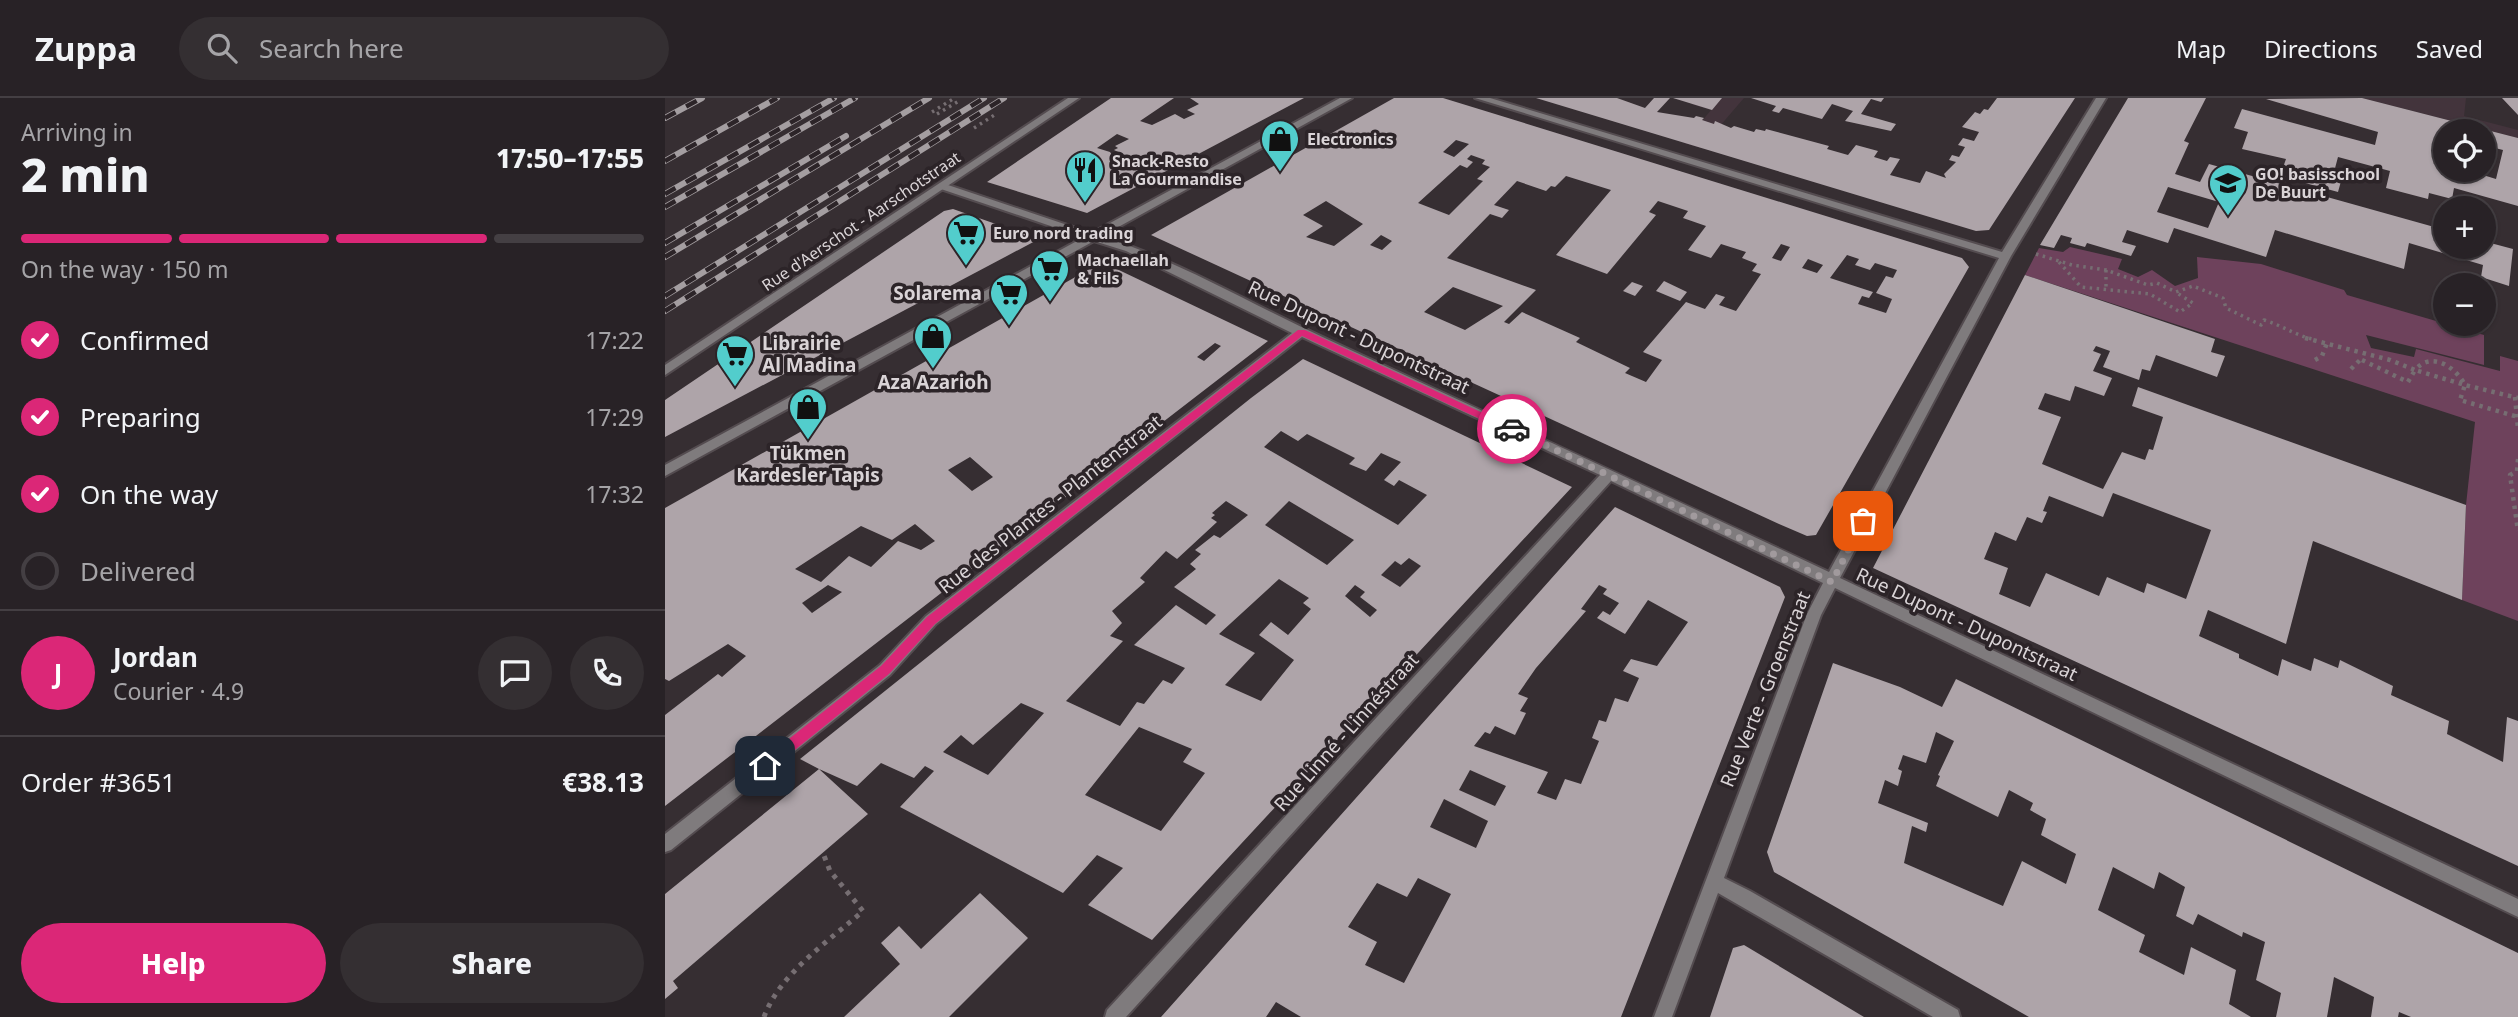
<!DOCTYPE html>
<meta charset="utf-8">
<style>
body{margin:0;font-family:"Noto Sans",sans-serif;background:#342f32;color:#f1f3f6;height:100vh;display:flex;flex-direction:column;font-size:26px;white-space:nowrap}
*{box-sizing:border-box;margin:0}
p{font-size:23px;color:#a5a4a7}
.icon{flex:none;width:38px;height:38px;fill:none;stroke:currentColor;stroke-width:2;stroke-linecap:round;stroke-linejoin:round}
.map{position:relative;flex:1;overflow:hidden}
.sheet{display:flex;flex-direction:column;background:#282226;width:665px}
.sheet>*{flex:none}
.tools{position:absolute;left:1768px;top:21px;display:grid;gap:14px}
.tools a{display:grid;place-items:center;width:63px;height:63px;border-radius:50%;background:#282226;box-shadow:0 2px 5px #0004,0 0 0 2px #443f43;font-size:35px}
.pin{position:absolute;display:grid;place-items:center;width:60px;height:60px;color:#fff;margin:-30px;border-radius:14px;box-shadow:0 4px 10px #0006}
.courier{position:absolute;display:grid;place-items:center;width:70px;height:70px;margin:-35px;border:5px solid #db2777;border-radius:50%;background:#fff;color:#222;box-shadow:0 2px 9px #0007}
.head em{font-style:normal;font-weight:800}
.head div{display:flex;flex-direction:column-reverse}
.head{display:flex;align-items:center;justify-content:space-between;height:119px;padding:0 21px}
h1{font-size:46px;font-weight:800;line-height:52px}
.bar{display:grid;grid-template-columns:repeat(4,1fr);gap:10px 7px;align-content:center;height:84px;padding:0 21px}
.bar i{height:9px;border-radius:5px;background:#443f43}
.bar .selected{background:#db2777}
.bar p{grid-column:span 4}
.line{display:flex;align-items:center;gap:18px;padding:0 21px;border-top:2px solid #443f43}
.line div{flex:1}
.round{display:grid;place-items:center;flex:none;width:74px;height:74px;border-radius:37px;background:#342f32}
ol{padding:0 21px;list-style:none}
li{display:flex;align-items:center;gap:21px;height:77px}
li p{margin-inline-start:auto}
li .icon{padding:7px;border-radius:50%;background:#db2777;color:#fff;stroke-width:4}
li:last-child{color:#a5a4a7}
li i{width:38px;height:38px;border:4px solid #443f43;border-radius:50%}
.button{display:flex;gap:14px;margin-top:auto;padding:14px 21px}
.button a{flex:1;height:80px;border-radius:42px;background:#db2777;color:#fff;font-size:28px;font-weight:800;line-height:80px;text-align:center}
.button a+a{background:#342f32;color:#f1f3f6}
header{display:flex;align-items:center;gap:42px;box-sizing:border-box;height:98px;padding:0 35px;background:#282226;border-bottom:2px solid #443f43}
header strong{font-size:33px}
nav{display:flex;gap:38px;margin-inline-start:auto;font-size:24px}
.search{width:490px;height:63px;background:#342f32;display:flex;align-items:center;gap:18px;box-sizing:border-box;padding:0 24px;border-radius:38px;color:#a5a4a7;font-size:26px}
main{display:flex;flex:1;min-height:0}
.map>svg:first-child{display:block}
</style>
<header>
<strong>Zuppa</strong>
<div class="search"><svg class="icon" aria-label="search" viewBox="0 0 24 24"><circle cx="10" cy="10" r="6"/><path d="M15 15l6 6"/></svg>Search here</div>
<nav><a>Map</a><a>Directions</a><a>Saved</a></nav>
</header>
<main>
<section class="sheet">
<div class="head"><div><h1>2 min</h1><p>Arriving in</p></div><em>17:50–17:55</em></div>
<div class="bar"><i class="selected"></i><i class="selected"></i><i class="selected"></i><i></i><p>On the way · 150 m</p></div>
<ol>
<li><svg class="icon" aria-label="check" viewBox="0 0 24 24"><path d="M5 12l5 5 9-10"/></svg>Confirmed<p>17:22</p></li>
<li><svg class="icon" aria-label="check" viewBox="0 0 24 24"><path d="M5 12l5 5 9-10"/></svg>Preparing<p>17:29</p></li>
<li><svg class="icon" aria-label="check" viewBox="0 0 24 24"><path d="M5 12l5 5 9-10"/></svg>On the way<p>17:32</p></li>
<li><i></i>Delivered</li>
</ol>
<div class="line" style="height:126px"><b class="round" style="background:#db2777;color:#fff">J</b><div><b>Jordan</b><p>Courier · 4.9</p></div><a class="round"><svg class="icon" aria-label="chat" viewBox="0 0 24 24"><path d="M4 5h16v11H9l-5 4z"/></svg></a><a class="round"><svg class="icon" aria-label="phone" viewBox="0 0 24 24"><path d="M5 4h4l2 5-3 2q2 4 5 5l2-3 5 2v4C11 20 4 13 5 4z"/></svg></a></div>
<div class="line" style="height:91px"><div>Order #3651</div><b>€38.13</b></div>
<div class="button"><a>Help</a><a>Share</a></div>
</section>
<div class="map">
<svg width="1853" height="919" viewBox="0 0 1853 919">
<rect width="100%" height="100%" fill="#362e32"/>
<path fill="#43343c" d="M1031,0H1079L1036,50L1019,45L1046,12L1026,6Z
M1697,0H1801L1799,18L1853,32V40Z"/>
<path fill="#6e425c" d="M1405,149L1457,161L1453,171L1473,179L1487,172L1510,188L1533,180L1532,159L1596,166L1679,192L1682,197L1819,237V267L1701,237L1706,250L1749,259L1751,251L1835,273V258L1853,263V523L1797,502L1801,407L1810,324L1360,177L1374,150L1398,154Z"/>
<path fill="#aea4a9" fill-rule="evenodd" d="M446,0H509L475,23L487,27L510,16L519,21L530,16L522,12L534,6L525,0H639L422,115L322,84ZM452,36L464,41L450,48L453,50L449,52L453,54L447,57L445,54L432,50Z
M729,0H778L1297,160L1304,169L1151,437L1142,438L1114,426L486,137ZM791,42L804,46L789,59L778,54ZM806,57L820,62L817,66L825,69L812,81L818,83L784,117L753,105L795,67L802,70L808,64L802,61ZM901,78L946,92L891,157L942,176L991,117L984,114L993,103L1023,113L1018,120L1041,128L1023,152L1046,160L1056,146L1081,154L1077,160L1092,166L1087,173L1096,176L1071,213L1054,207L1060,199L1051,196L1040,211L1021,204L978,254L997,262L981,284L960,275L965,270L911,244L915,240L857,214L844,226L839,224L871,192L782,160L825,116L837,120L844,112L829,107L852,83L881,93L886,88L890,89ZM661,103L698,126L669,148L641,139L658,128L638,117ZM716,137L727,143L717,152L705,147ZM1116,146L1125,149L1116,163L1107,160ZM1182,157L1194,161L1190,167L1205,172L1210,165L1232,172L1228,180L1221,178L1211,195L1227,201L1221,215L1193,206L1197,198L1204,200L1208,194L1165,180ZM1143,161L1158,167L1152,175L1137,170ZM788,189L838,208L800,232L759,214Z
M871,0H952L980,10L989,0H1005L992,14L1029,20L1031,18L1039,20L1037,22L1049,26L1050,23L1066,30L1069,28L1089,34L1091,31L1100,33L1101,31L1164,48L1162,51L1183,57L1191,47L1213,53L1209,59L1222,63L1225,59L1235,61L1225,77L1255,85L1261,73L1281,80L1279,76L1291,64L1284,62L1287,57L1294,59L1300,49L1293,47L1298,40L1309,43L1314,34L1297,29L1310,14L1315,16L1319,11L1323,12L1332,0H1410L1324,132L1311,133Z
M1008,0H1057L1047,12Z
M1086,0H1219L1216,4L1206,1L1196,16L1231,26L1226,33L1180,23L1188,13L1167,6L1157,21L1118,10L1114,15L1107,13L1111,8Z
M1463,0H1541L1519,43L1524,45L1510,76L1535,84L1544,66L1780,132V149H1818V143L1848,151L1844,188L1816,179L1818,167L1744,145L1739,171L1610,132L1601,159L1509,130L1503,145L1462,132L1457,144L1471,148L1466,158L1422,145L1420,149L1405,145L1407,140L1396,137L1389,150L1375,147ZM1503,89L1554,104L1543,130L1492,114Z
M1697,0L1853,40V108L1789,90L1787,101L1764,95L1763,101L1721,90L1725,73L1673,59L1669,74L1678,76L1673,94L1615,78L1621,61L1577,51L1583,34L1569,30L1577,11L1710,47L1713,34L1601,1ZM1780,33H1818V60L1822,48L1838,52L1831,81L1818,77V72H1780Z
M1837,0H1853V17Z
M288,111L374,141L0,339V302L279,113Z
M437,164L603,243L0,708V617L53,576L57,579L81,558L63,546L4,583L0,581V410ZM550,245L556,248L539,263L532,259ZM305,359L328,379L307,393L283,372ZM250,426L270,443L256,452L233,443L206,469L184,458L156,484L130,471L196,428L227,442ZM163,487L177,494L147,515L137,505Z
M1360,177L1550,241L1546,254L1560,258L1552,279L1491,257L1485,273L1477,271L1474,282L1438,269L1445,253L1431,248L1428,253L1436,256L1428,273L1447,280L1439,298L1410,288L1405,303L1380,295L1373,311L1396,319L1377,366L1438,391L1457,354L1480,362L1484,351L1488,352L1498,319L1467,308L1473,289L1801,407L1797,502L1648,443L1621,546L1543,512L1534,538L1574,556V560L1613,578L1617,561L1646,573L1649,560L1673,570L1675,562L1728,588L1726,597L1784,623L1782,636L1838,664L1842,619L1853,623V768L1208,470ZM1448,395L1546,432L1521,501L1482,485L1479,495L1442,479L1434,498L1381,475L1365,509L1334,496L1343,470L1319,461L1330,434L1351,443L1362,419L1377,425L1382,414L1378,413L1384,398L1438,419Z
M999,183L1022,194L1015,203L991,193Z
M967,184L978,188L970,198L958,193Z
M638,261L907,389L487,842L423,807L458,770L432,757L398,795L235,709L269,673L260,668L249,680L216,665L192,688L154,671L203,716L8,883L13,890L0,901V796L154,671L135,661L586,300ZM616,333L633,343L642,336L690,360L684,366L701,373L716,355L736,364L719,382L729,388L734,382L762,397L733,427L599,349ZM561,403L583,417L555,440L549,437L530,452L536,456L525,466L531,471L509,489L551,517L541,527L511,507L469,547L520,570L507,586L498,582L479,606L472,604L455,628L401,603L458,543L445,538L457,525L447,513L480,484L475,480L501,453L512,461L552,424L546,420L550,417L547,415ZM624,403L689,442L662,467L600,427ZM744,460L756,468L735,489L716,477L730,463L736,467ZM614,481L644,500L638,505L646,511L623,537L606,524L594,537L629,562L596,603L560,587L590,555L554,536ZM690,487L700,494L695,499L712,512L705,519L680,498ZM356,605L379,615L323,677L278,654L296,637L308,647ZM474,629L527,651L518,664L540,675L496,733L420,697Z
M950,409L1115,489L1120,499L956,919H636L611,904L601,919H496ZM934,487L942,491L938,496L954,505L945,517L938,513L932,520L960,536L983,502L1023,524L992,568L966,561L958,573L974,580L963,604L950,600L941,624L934,622L927,640L934,643L916,686L900,681L891,702L872,695L883,674L809,648L820,634L825,636L830,628L850,637L861,615L855,613L863,600L853,596L871,570L921,513L916,511ZM805,672L841,688L830,708L794,692ZM779,701L823,723L811,750L765,729ZM753,780L786,796L739,885L700,867L712,844L683,829L712,785L742,799Z
M1168,565L1235,589L1277,609L1291,581L1853,855V919H1746L1734,914L1733,919H1706L1709,899L1669,879L1662,919H1611L1616,895L1591,882L1600,844L1578,834L1577,839L1533,816L1528,827L1511,818L1520,789L1494,774L1489,791L1448,769L1433,812L1480,837L1474,854L1519,877L1526,849L1571,872L1564,906L1586,919H1364L1109,774L1102,754ZM1271,634L1289,643L1273,677L1275,678L1271,688L1333,719L1344,692L1368,705L1365,712L1381,721L1376,737L1411,756L1401,786L1357,763L1338,808L1239,765L1247,728L1261,734L1263,725L1213,705L1220,682L1233,688L1237,673L1233,671L1238,657L1261,665Z
M315,795L363,840L284,919H179L235,866L216,845L234,828L256,851Z
M1079,847L1199,919H1045L1068,850Z"/>
<g fill="none" stroke-linecap="round" stroke-linejoin="round">
<defs>
<path id="pedestrian" d="M277,85L432,137L433,139L428,142L424,141L273,90L272,88Z"/>
<path id="minor" d="M403,0H414L0,277V267Z
M675,0H687L437,138C516,164 589,208 664,242C831,319 998,396 1164,474L1334,160L810,0H825L1337,154L1431,0H1441L1346,158L1175,480L1853,801V819L1170,490L1156,517L1059,780L1085,793L1293,912L1295,919H1268L1053,795L1007,919H989L1142,516L1158,485L946,383L461,919H440L442,912L935,377L637,239L271,526L225,577L6,752L0,754V736L215,567L261,518L627,235L461,153L429,143L0,378V367Z"/>
</defs>
<use href="#pedestrian" stroke="#544c50" stroke-width="4"/>
<use href="#minor" stroke="#544c50" stroke-width="4"/>
<path stroke="#766e72" stroke-width="3.5" stroke-dasharray="2.5 4.5" stroke-linecap="butt" d="M267,14L288,1
M272,16L294,3
M309,30L331,16
M1371,156L1407,167L1441,172L1483,187L1492,185L1511,194L1528,188L1558,200L1561,210L1596,227L1599,222C1616,227 1630,237 1647,241
M1394,164L1416,189L1485,196L1515,214L1528,205L1512,195
M1441,172V191"/>
<path stroke="#766e72" stroke-width="4.5" stroke-dasharray="3.5 5" stroke-linecap="butt" d="M1640,240L1725,262L1750,272C1767,252 1791,270 1800,287L1853,300
M1650,262L1657,258L1662,245
M1697,262L1743,284L1750,272L1800,287L1795,302L1853,319
M1686,271L1698,259
M1850,299L1853,331
M1853,361L1852,373L1845,377L1853,433"/>
<path stroke="#766e72" stroke-width="5" stroke-dasharray="4.5 6" stroke-linecap="butt" d="M99,919C115,875 164,843 198,813L165,773L158,755"/>
<use href="#pedestrian" fill="#7f7b7d" fill-rule="evenodd"/>
<use href="#minor" fill="#7f7b7d" fill-rule="evenodd"/>
<defs>
<path id="rail" d="M0,20L37,0
M0,63L112,0
M0,96L169,0
M0,109L190,0
M0,145L181,38
M0,159L264,0
M0,198L319,0
M0,213L339,0"/>
</defs>
<use href="#rail" stroke="#a49ea1" stroke-width="6"/>
<use href="#rail" stroke="#2c2428" stroke-width="4.5" stroke-dasharray="12" stroke-linecap="butt"/>
</g>
<path fill="#db2777" d="M633,232H640L852,331L847,335L843,334L637,238L270,526L224,576L105,672H96V663L216,568L262,519Z"/>
<g fill="none" stroke-linecap="round" stroke-linejoin="round">
<path stroke="#a19a9d" stroke-width="7" stroke-dasharray="0 12.6" d="M847,331L1167,484L1198,423"/>
</g>
<defs>
<symbol id="shop-pin" viewBox="-11 -11 22 30"><path d="M0 17L-7.5 6A9.5 9.5 0 1 1 7.5 6Z" fill="#52cdcc" stroke="#2c2428"/><path d="M-5-2.5h2.3a2.7 3.5 0 0 1 5.4 0H5L5.5 6h-11ZM-1.5-2.5h3a1.5 2.3 0 0 0-3 0Z" fill="#111"/></symbol>
<symbol id="restaurant-pin" viewBox="-11 -11 22 30"><path d="M0 17L-7.5 6A9.5 9.5 0 1 1 7.5 6Z" fill="#52cdcc" stroke="#2c2428"/><path d="M-5-6h1v4h1v-4h1v4h1v-4h1v5L-1.5 .5V6h-2V.5L-5-1ZM5-6V6H3V1.5H1.5Q1.5-4 5-6Z" fill="#111"/></symbol>
<symbol id="school-pin" viewBox="-11 -11 22 30"><path d="M0 17L-7.5 6A9.5 9.5 0 1 1 7.5 6Z" fill="#52cdcc" stroke="#2c2428"/><path d="M0-5L7-2L0 1L-7-2ZM-4 1L0 2.5L4 1V4Q0 6-4 4Z" fill="#111"/></symbol>
<symbol id="supermarket-pin" viewBox="-11 -11 22 30"><path d="M0 17L-7.5 6A9.5 9.5 0 1 1 7.5 6Z" fill="#52cdcc" stroke="#2c2428"/><path d="M-6-5.5h2.5l.6 2H6L4.5 2H-2.5L-4.4-4H-6ZM-1.5 3.2a1.3 1.3 0 1 0 .1 0ZM3 3.2a1.3 1.3 0 1 0 .1 0Z" fill="#111"/></symbol>
</defs>
<g fill-rule="evenodd">
<use href="#shop-pin" x="593" y="19" width="44" height="60"/>
<use href="#restaurant-pin" x="398" y="50" width="44" height="60"/>
<use href="#school-pin" x="1541" y="63" width="44" height="60"/>
<use href="#supermarket-pin" x="279" y="113" width="44" height="60"/>
<use href="#supermarket-pin" x="363" y="149" width="44" height="60"/>
<use href="#supermarket-pin" x="322" y="173" width="44" height="60"/>
<use href="#shop-pin" x="246" y="216" width="44" height="60"/>
<use href="#supermarket-pin" x="48" y="234" width="44" height="60"/>
<use href="#shop-pin" x="121" y="287" width="44" height="60"/>
</g>
<g text-anchor="middle" dominant-baseline="central" stroke-width="7" stroke-linejoin="round" paint-order="stroke">
<g font-size="16" font-weight="bold" fill="#dad4d7" stroke="#2c2428" text-anchor="start">
<text x="642" y="41">Electronics</text>
<text x="447" y="63">Snack-Resto<tspan x="447" dy="18">La Gourmandise</tspan></text>
<text x="1590" y="76">GO! basisschool<tspan x="1590" dy="18">De Buurt</tspan></text>
<text x="328" y="135">Euro nord trading</text>
<text x="412" y="162">Machaellah<tspan x="412" dy="18">&amp; Fils</tspan></text>
</g>
<g font-size="16" fill="#dad4d7" stroke="#2c2428">
<text transform="translate(196 123) rotate(-34)">Rue d'Aerschot - Aarschotstraat</text>
</g>
<g font-size="19" font-weight="bold" fill="#dad4d7" stroke="#2c2428">
<text x="317" y="195" text-anchor="end">Solarema</text>
<text x="97" y="245" text-anchor="start">Librairie<tspan x="97" dy="22">Al Madina</tspan></text>
<text x="268" y="284">Aza Azarioh</text>
<text x="143" y="355">Tükmen<tspan x="143" dy="22">Kardesler Tapis</tspan></text>
</g>
<g font-size="19" fill="#dad4d7" stroke="#2c2428">
<text transform="translate(694 239) rotate(25)">Rue Dupont - Dupontstraat</text>
<text transform="translate(385 406) rotate(-38)">Rue des Plantes - Plantenstraat</text>
<text transform="translate(1302 526) rotate(25)">Rue Dupont - Dupontstraat</text>
<text transform="translate(1100 591) rotate(-68)">Rue Verte - Groenstraat</text>
<text transform="translate(681 634) rotate(-48)">Rue Linné - Linnéstraat</text>
</g>
</g>
</svg>
<div class="tools">
<a><svg class="icon" aria-label="locate" viewBox="0 0 24 24"><circle cx="12" cy="12" r="6"/><path d="M12 2v4M12 18v4M2 12h4M18 12h4"/></svg></a>
<a>+</a>
<a>−</a>
</div>
<div class="pin" style="left:1198px;top:423px;background:#ea580c"><svg class="icon" aria-label="bag" viewBox="0 0 24 24"><path d="M5 8h14l-1 12H6zM9 8a3 3 0 0 1 6 0"/></svg></div>
<div class="pin" style="left:100px;top:668px;background:#1f2937"><svg class="icon" aria-label="home" viewBox="0 0 24 24"><path d="M3 11l9-7 9 7M6 9v11h12V9"/></svg></div>
<div class="courier" style="left:847px;top:331px"><svg class="icon" aria-label="car" viewBox="0 0 24 24"><path d="M5 17H2v-5l4-1 3-4h7l3 4 3 1v5h-3M9 17h6M6 11h13"/><circle cx="7" cy="17" r="2"/><circle cx="17" cy="17" r="2"/></svg></div>
</div>
</main>
